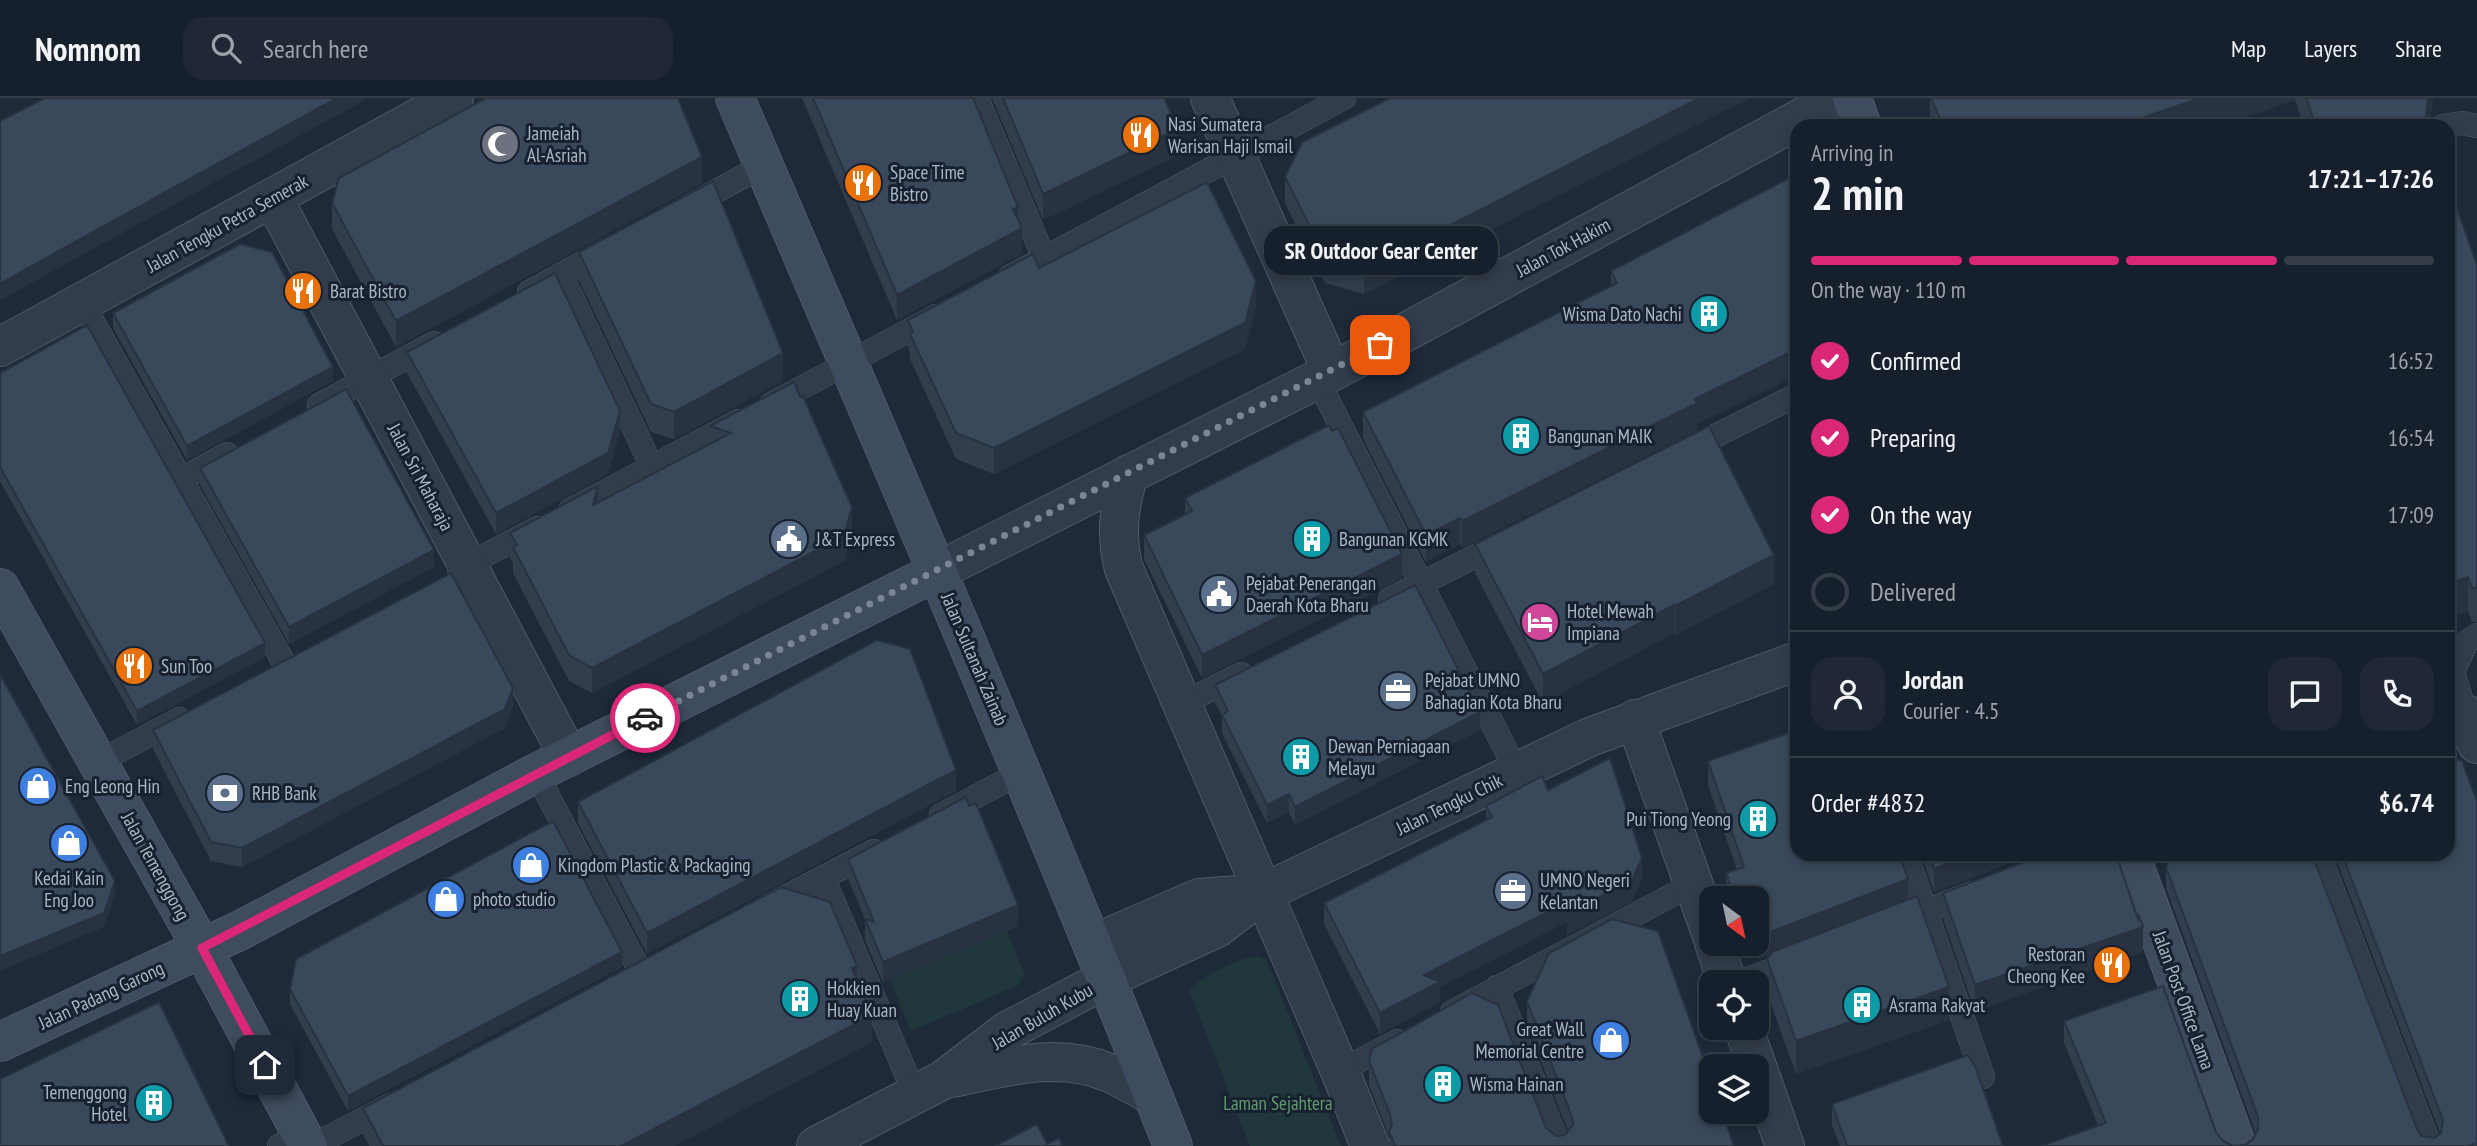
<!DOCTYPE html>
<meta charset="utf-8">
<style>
body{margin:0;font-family:"PT Sans Narrow",sans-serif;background:#1f2834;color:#f1f3f6;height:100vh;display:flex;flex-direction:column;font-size:26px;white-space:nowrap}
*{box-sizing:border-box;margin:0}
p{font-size:23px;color:#9ea3a9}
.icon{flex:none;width:38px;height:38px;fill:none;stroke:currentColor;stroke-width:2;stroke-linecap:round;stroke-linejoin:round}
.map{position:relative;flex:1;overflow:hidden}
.details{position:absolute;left:1790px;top:21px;width:665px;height:742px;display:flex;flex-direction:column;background:#16202c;border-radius:21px;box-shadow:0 4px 10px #0003,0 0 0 2px #353e48}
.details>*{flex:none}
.needle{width:46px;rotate:147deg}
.controls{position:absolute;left:1699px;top:788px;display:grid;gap:14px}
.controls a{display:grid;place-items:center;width:70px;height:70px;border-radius:14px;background:#16202c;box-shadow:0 4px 10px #0003,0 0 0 2px #353e48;font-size:35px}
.pin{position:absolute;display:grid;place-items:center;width:60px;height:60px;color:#fff;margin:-30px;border-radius:14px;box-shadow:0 4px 10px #0006}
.courier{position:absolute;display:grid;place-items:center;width:70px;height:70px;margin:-35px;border:5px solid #db2777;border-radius:50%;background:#fff;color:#222;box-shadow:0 2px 9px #0007}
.bubble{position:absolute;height:49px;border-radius:21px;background:#16202c;box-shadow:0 4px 10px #0003,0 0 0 2px #353e48;font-size:23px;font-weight:700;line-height:49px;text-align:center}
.overview em{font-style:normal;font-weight:700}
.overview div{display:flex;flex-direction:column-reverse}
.overview{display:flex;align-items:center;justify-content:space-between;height:119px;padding:0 21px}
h1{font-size:46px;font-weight:700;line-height:52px}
.bar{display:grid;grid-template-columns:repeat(4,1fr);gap:10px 7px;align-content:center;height:84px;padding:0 21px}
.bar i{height:9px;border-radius:5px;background:#353e48}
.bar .on{background:#db2777}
.bar p{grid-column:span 4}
.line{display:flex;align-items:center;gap:18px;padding:0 21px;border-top:2px solid #353e48}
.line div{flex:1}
.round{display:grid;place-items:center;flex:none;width:74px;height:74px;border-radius:21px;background:#1f2834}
ol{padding:0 21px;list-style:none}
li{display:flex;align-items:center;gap:21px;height:77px}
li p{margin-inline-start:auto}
li .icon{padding:7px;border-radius:50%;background:#db2777;color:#fff;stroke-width:4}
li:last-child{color:#9ea3a9}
li i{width:38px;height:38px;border:4px solid #353e48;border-radius:50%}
header{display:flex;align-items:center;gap:42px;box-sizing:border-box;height:98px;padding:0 35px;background:#16202c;border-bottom:2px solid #353e48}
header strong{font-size:33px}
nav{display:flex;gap:38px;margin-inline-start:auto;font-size:24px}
.search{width:490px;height:63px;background:#1f2834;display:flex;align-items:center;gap:18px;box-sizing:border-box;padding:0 24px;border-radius:21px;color:#9ea3a9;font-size:26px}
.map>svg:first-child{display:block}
</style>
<header>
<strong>Nomnom</strong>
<div class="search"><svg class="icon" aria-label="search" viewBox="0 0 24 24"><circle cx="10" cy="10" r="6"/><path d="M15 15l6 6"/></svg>Search here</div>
<nav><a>Map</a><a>Layers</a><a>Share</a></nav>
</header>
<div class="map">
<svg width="2477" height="1048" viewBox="0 0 2477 1048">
<rect width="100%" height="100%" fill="#1e2a3a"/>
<path fill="#20383b" d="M1007,833L1025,877L1017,888L911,933L890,882Z
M1257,858L1265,861L1269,868L1341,1048H1250L1189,892C1208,876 1232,862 1257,858Z"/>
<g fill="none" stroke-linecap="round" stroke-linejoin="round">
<defs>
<path id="lane" d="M977,0L1044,160
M2443,28L2462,25L2477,28
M689,108L764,67
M561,176L652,369
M1009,179L1344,0
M529,194L606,152
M82,204L284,565
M1317,281L1517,674
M771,306L936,218
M319,307L434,245
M1687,352L1797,297
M181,381L227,356
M570,412L738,323
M459,471L537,430
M1390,501L1500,446
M1182,606L1241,576
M2466,616L2453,574L2467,544L2477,537
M98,664L179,621
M536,675L641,875
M941,717L1022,674
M1906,756L1983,979
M2319,756L2430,1048
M823,779L915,997
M768,808L874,753
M1896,824L1972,795
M1740,884L1795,863
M1497,889L1559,1048
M1452,914L1693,786
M1340,973L1397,943
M279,1048L302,1036
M312,1048L390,1007"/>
<path id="street" d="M1210,0L1332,274
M273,100L569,659
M0,249L454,0
M1129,376C1119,409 1115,437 1124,471L1340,973L1370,1048
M938,473L1332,274L1838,0
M1635,621L1712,838
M2448,622L2466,616L2477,646
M1714,845L1727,884
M1093,846L1199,800L1263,795
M1743,929L1757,968
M1757,968L1785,1048
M952,980C1005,969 1057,953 1110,975C1125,982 1139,990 1153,998
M816,1048L943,982L1007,933L1108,880L1217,830L1263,795L1590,639L1797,563"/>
<path id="secondary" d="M735,0C884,348 1034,696 1173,1048
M1852,0L1862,28
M0,490L202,850L308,1048
M2130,756L2237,1048
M0,944L241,832L536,675L938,473"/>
</defs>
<use href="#lane" stroke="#4f5a68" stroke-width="24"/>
<use href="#street" stroke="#4f5a68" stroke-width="40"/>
<use href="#secondary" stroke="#4f5a68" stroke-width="40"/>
<use href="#lane" stroke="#323c4a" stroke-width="23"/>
<use href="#street" stroke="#323c4a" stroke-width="38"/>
<use href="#secondary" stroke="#3f4b5e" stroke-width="38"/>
</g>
<path fill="#323e4e" d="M802,0H973L1018,122L1022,156L897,222Z
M992,0H1164L1178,57L1043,122Z
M1390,0H1750L1364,196L1325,185L1285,105V79Z
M1930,0H2433L2429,28H2304L2295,2L2219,28H1930Z
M2448,84L2477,167V524H2472L2468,513L2448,520Z
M702,85L396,249L332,131V105Z
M579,154L783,283L674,341L651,334L579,182Z
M1039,170L1256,209L1245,251L994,376L956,361L910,261V254L908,248V222Z
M1611,173L1697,326V332L1462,450L1460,446L1426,464L1363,341V314L1611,188Z
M113,215L333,283L187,362L113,230Z
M407,254L620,333L608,376L496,436L407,275Z
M0,275L265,559L137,627L0,383Z
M794,284L852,434L844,463L592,595L569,583L513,475V465L510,460V435L598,405L710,346V328Z
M200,370L434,469L289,546L200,387Z
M1185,400L1402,480L1202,580L1144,461V437L1185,416Z
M1475,446L1774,486L1675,537L1674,535L1543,605L1475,475Z
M1215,587L1480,632L1295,727L1289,714L1267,725L1222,635V618L1215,605Z
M513,608L505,630L242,769L211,763L153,651V632Z
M1708,663L1908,801L1949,922L1796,976L1767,895V861L1769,858L1760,861L1745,854L1742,845H1757V800H1727L1726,775L1737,772L1708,687Z
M1548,692L1642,781L1632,803L1567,837V824L1440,889V904L1380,936L1324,826V805L1486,722V708Z
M956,693L647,856L578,725V704Z
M1921,756H2034L1934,794Z
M2334,756H2448L2477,1048H2041L2098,1027L2064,945V923L2216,1034L2223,1043L2233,1048L2245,1047L2253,1041L2256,1036L2166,790V769L2422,1038L2434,1040L2440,1035Z
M848,761L1018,828L883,885L865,842V821L848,781Z
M1943,795L2143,854L1975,913L1943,821Z
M622,869L348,1013L290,906V891Z
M857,883L872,944L674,1048H369L363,1037V1010Z
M1527,903L1734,1048H1389V1038L1369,987V963L1546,1030L1556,1038L1565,1037L1568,1033L1527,927Z
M1832,1006L2003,1048H1840L1832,1028Z"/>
<path fill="#293240" d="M337,0H369L64,167L0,203V186L64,150Z
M1699,0H1750L1364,196V171Z
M2200,0H2295V2L2219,28H2119Z
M2428,0H2433L2429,28L2426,20Z
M1178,31V57L1043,122V96Z
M702,59V85L396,249V223Z
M1018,109V132L1022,130V156L897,222V197L1013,111Z
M1256,183V209L1245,251L994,376V350Z
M1797,251V278L1697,326V332L1462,450V423L1695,301Z
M783,255V283L674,341V314Z
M333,269V283L187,362V348Z
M620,313V333L608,376L496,436V415Z
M598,388V413L593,407Z
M852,409V434L844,463L592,595V570Z
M1460,420V446L1426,464V437Z
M434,452V469L289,546V529Z
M1402,456V480L1202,580V557Z
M1774,457V486L1675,537V508Z
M2468,479V513L2448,520V486Z
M1674,507V535L1543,605V576Z
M265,545V559L137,627V613Z
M513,590V608L505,630L242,769V750Z
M1480,614V632L1295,727V709Z
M956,672V693L647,856V835Z
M1289,696V714L1267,725V707Z
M1972,756H2034L1934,794V771Z
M1642,760V781L1632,803L1567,837V824L1440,889V904L1380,936V915L1424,877Z
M1908,781V804L1760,861V838Z
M115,783V797L104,829L0,873V858Z
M1018,807V828L883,885V864Z
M2143,829V854L1975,913V887Z
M622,854V869L348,1013V998Z
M857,868V895L852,870Z
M1949,889V922L1796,976V943Z
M872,917V944L674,1048H621Z"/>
<path fill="#3a485b" stroke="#293240" stroke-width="2" d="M45,0H337L64,150L0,186V23Z
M486,0H678L702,59L396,223L332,105L339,80Z
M813,0H973L1018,109L1013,111L1022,130L897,197Z
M1003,0H1164L1178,31L1043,96Z
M1390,0H1699L1364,171L1325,159L1285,79L1302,44Z
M1931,0H2200L2119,28H1943Z
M2306,0H2428L2426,20L2429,28H2316Z
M1797,76V251L1695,301L1697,305L1462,423L1460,420L1426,437L1363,314L1617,185L1611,173Z
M713,83L783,255L674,314L651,306L579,154Z
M1207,84L1256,183L1245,225L994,350L956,335L910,236L913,234L908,222L1033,156L1039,170Z
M2448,84L2477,167V490H2472L2468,479L2448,486Z
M240,146L272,154L333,269L187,348L113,215Z
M555,175L620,313L608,355L496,415L407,254Z
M87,227L265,545L137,613L0,369V275Z
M794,284L800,299L803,298L852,409L844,438L592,570L569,557L513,449L517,447L510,435L598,388L593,407L731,335L710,328Z
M346,291L434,452L289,529L200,370Z
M1329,327L1332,333L1338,330L1402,456L1202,557L1144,437L1192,413L1185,400Z
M1709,328L1774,457L1675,508L1674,507L1543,576L1475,446Z
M451,475L513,590L505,611L242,750L211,744L153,632Z
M1415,487L1480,614L1295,709L1289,696L1267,707L1222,617L1228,613L1215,587Z
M877,542L910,551L956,672L647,835L578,704Z
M0,576L115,783L104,815L0,858Z
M1797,632V756H1899L1908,781L1760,838L1757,836V800H1735L1726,775L1744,769L1708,663Z
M2448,658L2462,663L2477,703V1045L2469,1048H2041L2106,1025L2064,923L2163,888L2216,1034L2223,1043L2233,1048L2245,1047L2253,1041L2258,1031V1019L2166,769L2170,760L2180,756H2312L2417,1031L2422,1038L2434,1040L2441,1035L2443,1022L2342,756H2448Z
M1610,660L1642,760L1632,782L1567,816L1575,800L1424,877L1440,884L1380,915L1324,805L1492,719L1486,708L1542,678L1548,692Z
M966,699L969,708L976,705L1018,807L883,864L865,821L874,824L848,761Z
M553,723L622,854L348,998L290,891L296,861Z
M1929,756H1972L1934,771Z
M2045,756H2116L2138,821L2139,818L2143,829L1975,887L1943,795Z
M781,789L830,804L857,868L852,870L872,917L621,1048H383L363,1010Z
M1917,798L1949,889L1796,943L1767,861L1772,854Z
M1612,821L1658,833L1712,984V1013H1722L1734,1048H1395L1389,1033L1392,1027L1390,1016L1369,963L1372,951L1472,895L1498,907L1546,1030L1556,1038L1565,1037L1573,1027L1572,1019L1527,903L1549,855Z
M159,904L229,1048H0V981Z
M1968,957L1975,968L2003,1048H1847L1832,1006Z
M1037,1026L1047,1046L1059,1040L1063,1048H995Z"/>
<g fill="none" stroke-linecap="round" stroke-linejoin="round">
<path stroke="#7a8696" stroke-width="7" stroke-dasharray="0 12.6" d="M645,620L1380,247"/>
<path stroke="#db2777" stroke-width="9" d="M265,967L202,850L645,620"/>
</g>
<defs>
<symbol id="restaurant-disc" viewBox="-11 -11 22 22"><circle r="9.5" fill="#e8710a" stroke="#18212f"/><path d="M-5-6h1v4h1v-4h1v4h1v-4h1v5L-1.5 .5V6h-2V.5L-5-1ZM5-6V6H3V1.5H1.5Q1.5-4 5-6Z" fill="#fff"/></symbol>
<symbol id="mosque-disc" viewBox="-11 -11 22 22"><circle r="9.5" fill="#6b7280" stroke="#18212f"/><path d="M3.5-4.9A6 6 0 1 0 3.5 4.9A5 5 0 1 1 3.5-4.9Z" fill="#fff"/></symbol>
<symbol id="building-disc" viewBox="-11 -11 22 22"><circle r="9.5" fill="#0f9aa8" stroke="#18212f"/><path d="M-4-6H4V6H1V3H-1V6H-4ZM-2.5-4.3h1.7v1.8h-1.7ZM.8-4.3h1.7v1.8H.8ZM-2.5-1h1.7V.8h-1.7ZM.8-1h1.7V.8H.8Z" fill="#fff"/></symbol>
<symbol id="civic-disc" viewBox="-11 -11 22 22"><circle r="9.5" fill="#5c6f8a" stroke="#18212f"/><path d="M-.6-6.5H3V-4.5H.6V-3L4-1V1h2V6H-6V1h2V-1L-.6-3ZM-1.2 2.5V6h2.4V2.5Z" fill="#fff"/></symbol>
<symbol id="hotel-disc" viewBox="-11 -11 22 22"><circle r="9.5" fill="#d1479c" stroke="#18212f"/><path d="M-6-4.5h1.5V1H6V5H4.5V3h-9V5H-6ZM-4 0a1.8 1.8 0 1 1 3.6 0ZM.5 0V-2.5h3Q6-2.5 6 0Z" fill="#fff"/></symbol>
<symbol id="office-disc" viewBox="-11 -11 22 22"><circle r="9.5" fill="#5c6f8a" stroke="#18212f"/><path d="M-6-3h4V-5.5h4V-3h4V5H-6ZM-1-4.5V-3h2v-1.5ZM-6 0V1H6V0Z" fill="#fff"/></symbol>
<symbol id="shop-disc" viewBox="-11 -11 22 22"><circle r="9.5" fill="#3f7fe0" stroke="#18212f"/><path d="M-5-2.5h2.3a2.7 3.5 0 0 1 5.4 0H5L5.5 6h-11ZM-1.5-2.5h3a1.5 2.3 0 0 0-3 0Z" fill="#fff"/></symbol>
<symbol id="bank-disc" viewBox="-11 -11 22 22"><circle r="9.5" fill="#5c6f8a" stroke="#18212f"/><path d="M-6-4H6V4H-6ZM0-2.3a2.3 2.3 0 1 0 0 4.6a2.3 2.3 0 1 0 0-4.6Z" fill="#fff"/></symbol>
</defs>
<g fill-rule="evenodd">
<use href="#restaurant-disc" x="1119" y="15" width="44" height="44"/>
<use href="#mosque-disc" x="478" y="24" width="44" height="44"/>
<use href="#restaurant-disc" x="841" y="63" width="44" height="44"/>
<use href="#restaurant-disc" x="281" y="171" width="44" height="44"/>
<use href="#building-disc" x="1687" y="194" width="44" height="44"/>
<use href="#building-disc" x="1499" y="316" width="44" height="44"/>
<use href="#civic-disc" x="767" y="419" width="44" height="44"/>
<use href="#building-disc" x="1290" y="419" width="44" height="44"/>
<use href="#civic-disc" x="1197" y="474" width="44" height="44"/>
<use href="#hotel-disc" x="1518" y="502" width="44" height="44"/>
<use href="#restaurant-disc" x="112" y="546" width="44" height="44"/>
<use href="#office-disc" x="1376" y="571" width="44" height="44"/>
<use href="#building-disc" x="1279" y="637" width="44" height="44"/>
<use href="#shop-disc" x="16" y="666" width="44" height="44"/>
<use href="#bank-disc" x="203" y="673" width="44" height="44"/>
<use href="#building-disc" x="1736" y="699" width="44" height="44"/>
<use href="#shop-disc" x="47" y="723" width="44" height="44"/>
<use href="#shop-disc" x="509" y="745" width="44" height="44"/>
<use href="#office-disc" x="1491" y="771" width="44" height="44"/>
<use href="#shop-disc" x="424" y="779" width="44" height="44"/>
<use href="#restaurant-disc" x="2090" y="845" width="44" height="44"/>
<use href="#building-disc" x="778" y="879" width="44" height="44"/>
<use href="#building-disc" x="1840" y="885" width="44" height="44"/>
<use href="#shop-disc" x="1589" y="920" width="44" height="44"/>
<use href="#building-disc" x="1421" y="964" width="44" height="44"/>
<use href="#building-disc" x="132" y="983" width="44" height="44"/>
</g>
<g text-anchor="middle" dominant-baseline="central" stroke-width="6" stroke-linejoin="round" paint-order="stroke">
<g font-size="19" fill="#acb7c7" stroke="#18212f" text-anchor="start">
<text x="1168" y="26">Nasi Sumatera<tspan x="1168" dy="22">Warisan Haji Ismail</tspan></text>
<text x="527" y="35">Jameiah<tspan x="527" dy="22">Al-Asriah</tspan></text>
<text x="890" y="74">Space Time<tspan x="890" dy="22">Bistro</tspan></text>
<text x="330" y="193">Barat Bistro</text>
<text x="1682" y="216" text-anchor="end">Wisma Dato Nachi</text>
<text x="1548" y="338">Bangunan MAIK</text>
<text x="816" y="441">J&amp;T Express</text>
<text x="1339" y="441">Bangunan KGMK</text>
<text x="1246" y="485">Pejabat Penerangan<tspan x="1246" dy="22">Daerah Kota Bharu</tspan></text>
<text x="1567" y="513">Hotel Mewah<tspan x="1567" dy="22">Impiana</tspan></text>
<text x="161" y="568">Sun Too</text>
<text x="1425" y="582">Pejabat UMNO<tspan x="1425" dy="22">Bahagian Kota Bharu</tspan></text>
<text x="1328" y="648">Dewan Perniagaan<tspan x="1328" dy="22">Melayu</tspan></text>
<text x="65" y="688">Eng Leong Hin</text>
<text x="252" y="695">RHB Bank</text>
<text x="1731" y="721" text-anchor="end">Pui Tiong Yeong</text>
<text x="558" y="767">Kingdom Plastic &amp; Packaging</text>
<text x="69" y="780" text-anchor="middle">Kedai Kain<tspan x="69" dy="22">Eng Joo</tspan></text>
<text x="1540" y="782">UMNO Negeri<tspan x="1540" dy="22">Kelantan</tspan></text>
<text x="473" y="801">photo studio</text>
<text x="2085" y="856" text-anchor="end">Restoran<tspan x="2085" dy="22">Cheong Kee</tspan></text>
<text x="827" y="890">Hokkien<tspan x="827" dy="22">Huay Kuan</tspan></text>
<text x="1889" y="907">Asrama Rakyat</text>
<text x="1584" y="931" text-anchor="end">Great Wall<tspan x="1584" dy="22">Memorial Centre</tspan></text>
<text x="1470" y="986">Wisma Hainan</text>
<text x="127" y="994" text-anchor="end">Temenggong<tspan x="127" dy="22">Hotel</tspan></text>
</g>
<g font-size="19" fill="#acb7c7" stroke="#18212f">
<text transform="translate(227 125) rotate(-29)">Jalan Tengku Petra Semerak</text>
<text transform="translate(1563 149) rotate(-28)">Jalan Tok Hakim</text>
<text transform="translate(421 379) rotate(62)">Jalan Sri Maharaja</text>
<text transform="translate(975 561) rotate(67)">Jalan Sultanah Zainab</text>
<text transform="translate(1449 706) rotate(-26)">Jalan Tengku Chik</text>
<text transform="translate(156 768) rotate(61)">Jalan Temenggong</text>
<text transform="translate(101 897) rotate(-25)">Jalan Padang Garong</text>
<text transform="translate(2184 902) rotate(70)">Jalan Post Office Lama</text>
<text transform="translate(1042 918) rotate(-30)">Jalan Buluh Kubu</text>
</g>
<g font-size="19" fill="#619a6e" stroke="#18212f">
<text x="1278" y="1005">Laman Sejahtera</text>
</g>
</g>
</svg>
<div class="controls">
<a><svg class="needle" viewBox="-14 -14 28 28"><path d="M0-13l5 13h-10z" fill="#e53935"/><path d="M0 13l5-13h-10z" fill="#9ea3a9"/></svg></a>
<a><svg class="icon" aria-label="locate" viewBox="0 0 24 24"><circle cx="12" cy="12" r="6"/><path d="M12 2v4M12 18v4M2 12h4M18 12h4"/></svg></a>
<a><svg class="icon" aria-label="layers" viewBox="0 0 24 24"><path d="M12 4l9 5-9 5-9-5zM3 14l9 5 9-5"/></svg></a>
</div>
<div class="pin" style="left:1380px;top:247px;background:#ea580c"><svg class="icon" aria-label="bag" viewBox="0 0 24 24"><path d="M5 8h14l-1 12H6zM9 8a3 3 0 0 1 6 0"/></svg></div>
<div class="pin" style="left:265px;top:967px;background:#1f2937"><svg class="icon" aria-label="home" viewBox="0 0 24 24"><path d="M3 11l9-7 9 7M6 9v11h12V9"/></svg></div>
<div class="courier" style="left:645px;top:620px"><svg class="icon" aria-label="car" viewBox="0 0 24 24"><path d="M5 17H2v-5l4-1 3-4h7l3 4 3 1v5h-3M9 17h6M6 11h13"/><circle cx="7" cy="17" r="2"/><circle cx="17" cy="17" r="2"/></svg></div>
<div class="bubble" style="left:1264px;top:128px;width:234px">SR Outdoor Gear Center</div>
<section class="details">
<div class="overview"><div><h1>2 min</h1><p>Arriving in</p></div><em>17:21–17:26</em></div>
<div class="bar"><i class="on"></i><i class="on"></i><i class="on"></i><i></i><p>On the way · 110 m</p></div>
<ol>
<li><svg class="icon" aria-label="check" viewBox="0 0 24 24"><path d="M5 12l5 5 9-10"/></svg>Confirmed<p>16:52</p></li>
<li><svg class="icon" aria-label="check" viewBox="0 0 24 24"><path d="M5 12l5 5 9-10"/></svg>Preparing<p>16:54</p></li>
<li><svg class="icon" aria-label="check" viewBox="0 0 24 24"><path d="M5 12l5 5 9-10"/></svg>On the way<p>17:09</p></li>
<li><i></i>Delivered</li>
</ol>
<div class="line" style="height:126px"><a class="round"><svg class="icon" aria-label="person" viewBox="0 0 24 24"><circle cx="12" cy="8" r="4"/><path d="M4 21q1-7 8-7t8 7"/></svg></a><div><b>Jordan</b><p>Courier · 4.5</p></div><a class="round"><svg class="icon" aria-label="chat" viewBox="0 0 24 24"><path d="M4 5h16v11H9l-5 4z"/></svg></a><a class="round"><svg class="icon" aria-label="phone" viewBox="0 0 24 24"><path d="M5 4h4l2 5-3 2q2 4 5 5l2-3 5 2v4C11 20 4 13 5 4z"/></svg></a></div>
<div class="line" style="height:91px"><div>Order #4832</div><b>$6.74</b></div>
</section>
</div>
